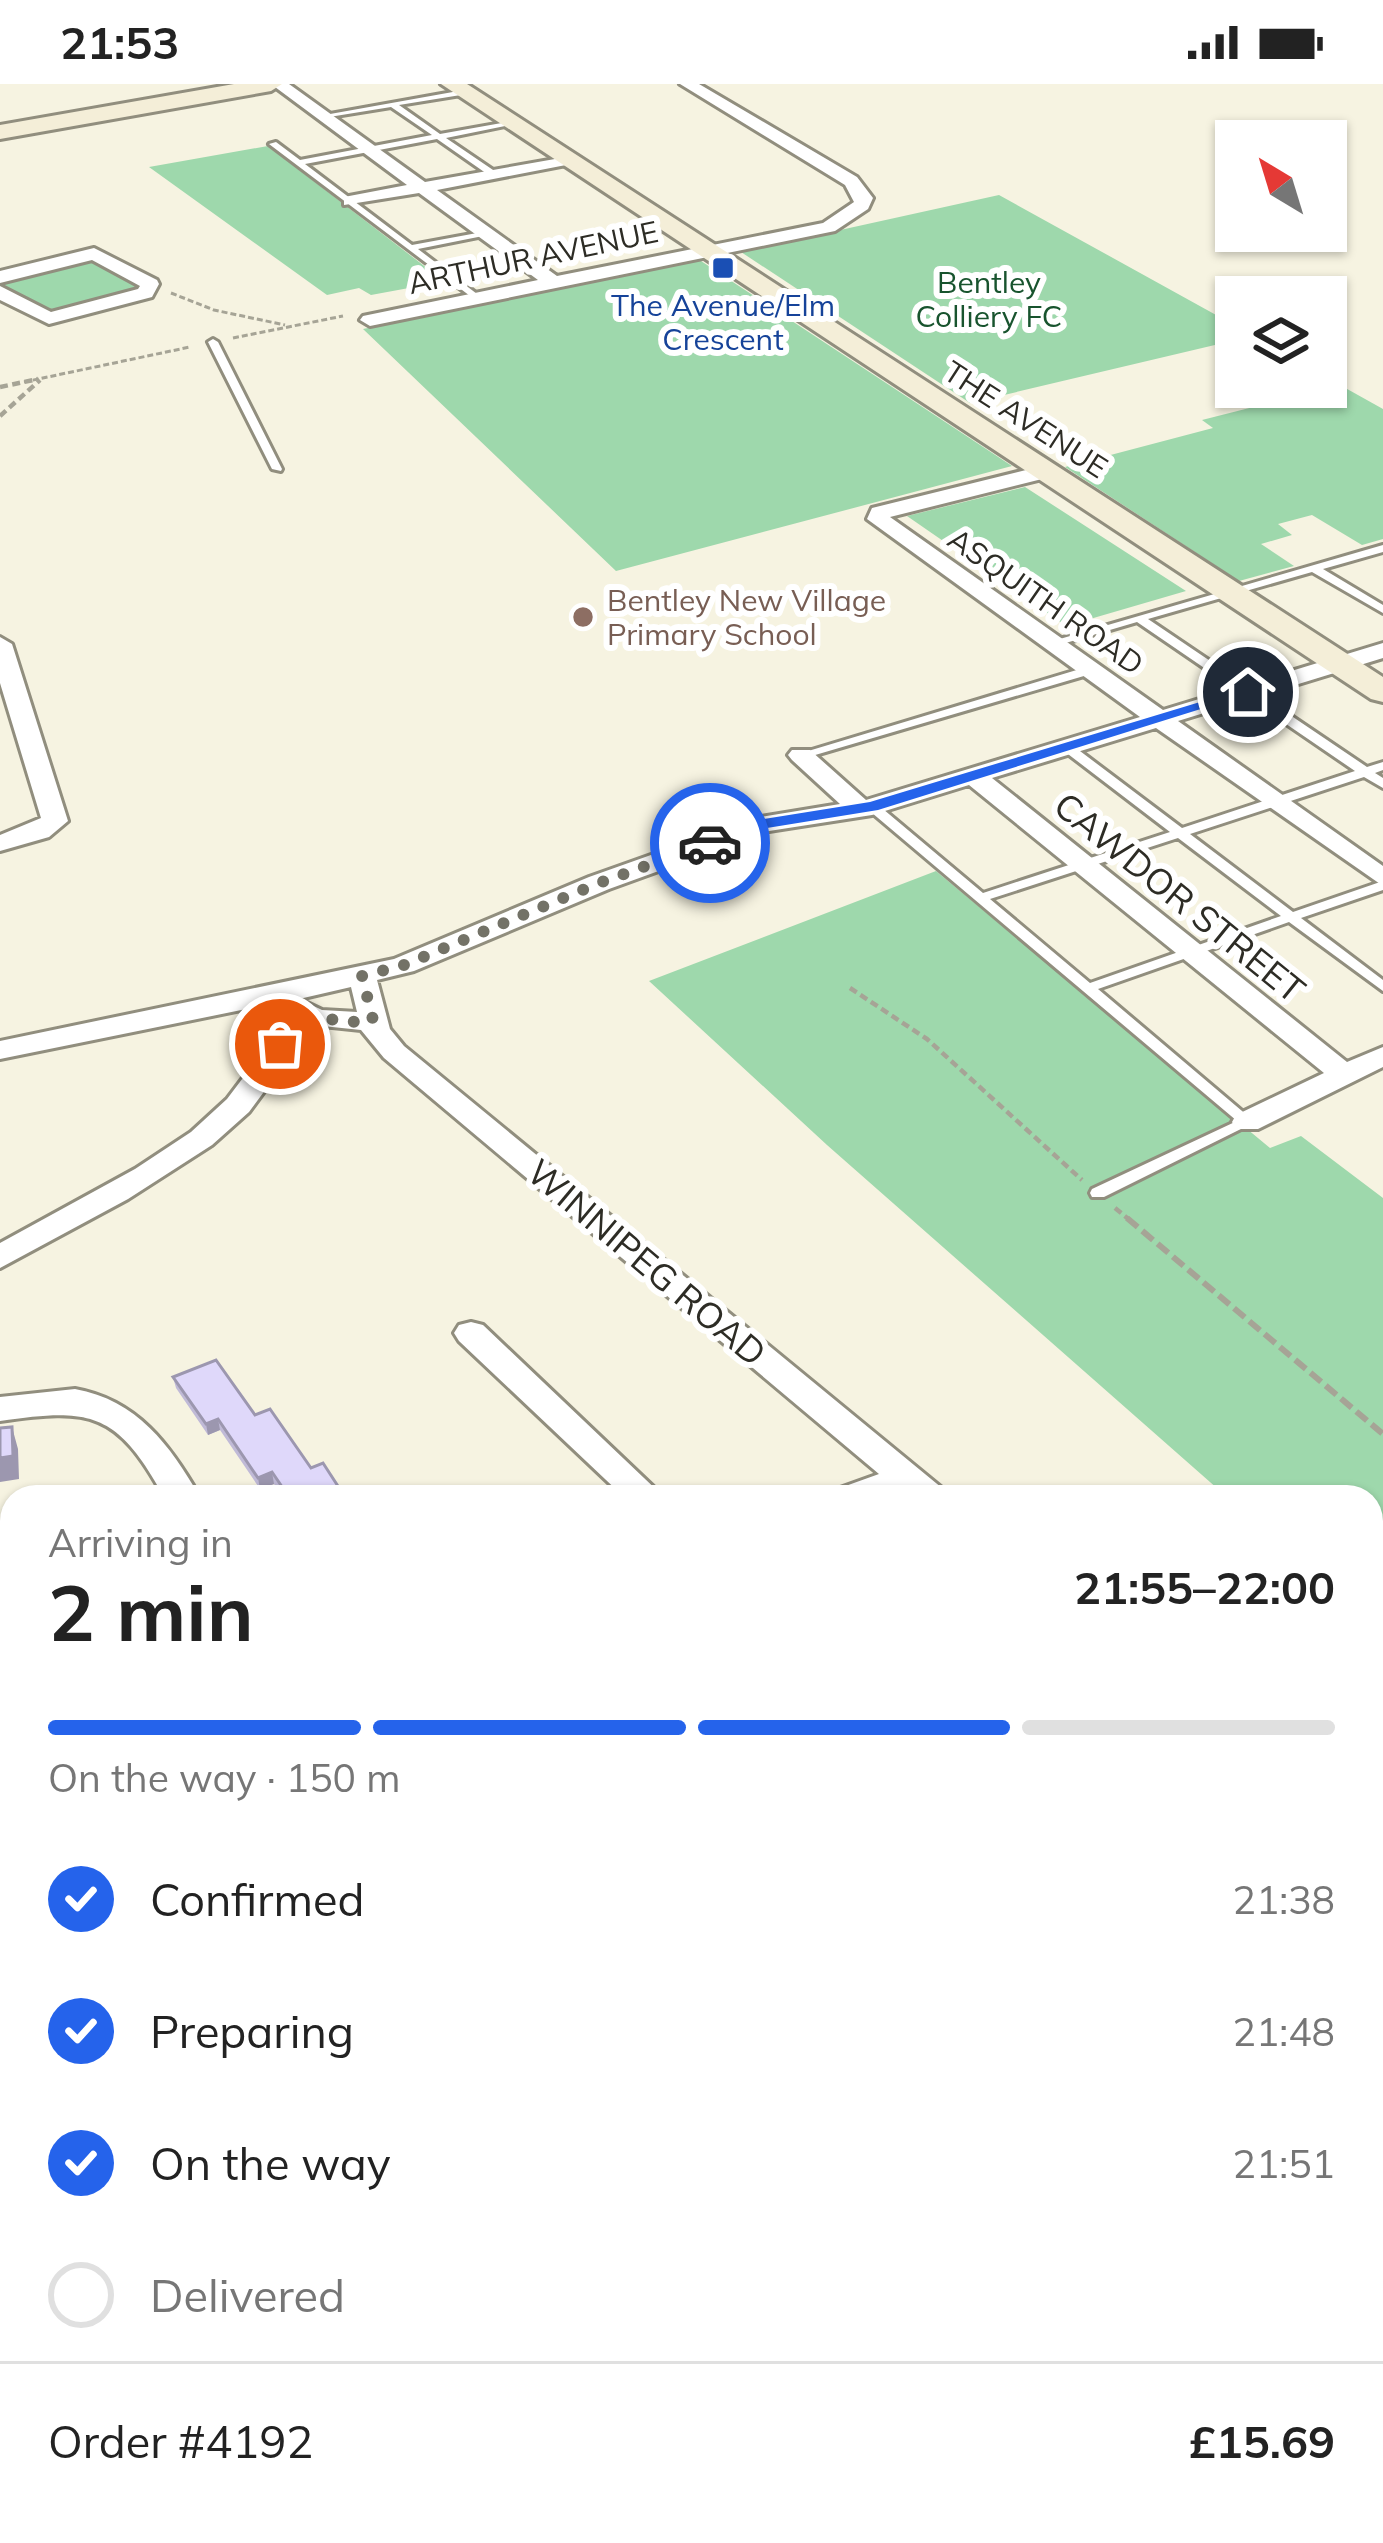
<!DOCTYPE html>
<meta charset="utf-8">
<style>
body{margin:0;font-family:Mulish,sans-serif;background:#f6f6f6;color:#222;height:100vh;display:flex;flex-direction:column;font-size:45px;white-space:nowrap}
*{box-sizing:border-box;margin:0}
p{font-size:39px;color:#767676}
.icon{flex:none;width:66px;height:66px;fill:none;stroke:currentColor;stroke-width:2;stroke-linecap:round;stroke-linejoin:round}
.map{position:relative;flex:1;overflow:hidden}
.drawer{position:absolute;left:0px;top:1401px;width:1383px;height:1059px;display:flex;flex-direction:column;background:#fff;border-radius:36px 36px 0 0;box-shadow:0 3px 9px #0004}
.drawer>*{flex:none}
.needle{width:78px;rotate:322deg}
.tools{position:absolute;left:1215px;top:36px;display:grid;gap:24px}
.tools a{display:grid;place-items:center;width:132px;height:132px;border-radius:0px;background:#fff;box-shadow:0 3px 9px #0004;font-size:60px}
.pin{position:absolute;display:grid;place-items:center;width:102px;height:102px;color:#fff;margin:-51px;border:6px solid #fff;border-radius:50%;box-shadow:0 3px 12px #0007}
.courier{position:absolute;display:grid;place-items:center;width:120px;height:120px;margin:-60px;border:9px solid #2563eb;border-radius:50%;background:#fff;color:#222;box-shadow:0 3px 15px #0007}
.head em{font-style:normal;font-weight:700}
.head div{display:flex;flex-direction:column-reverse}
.head{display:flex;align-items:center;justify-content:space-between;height:204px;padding:0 48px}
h1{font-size:78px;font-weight:700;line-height:90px}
.bar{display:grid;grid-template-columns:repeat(4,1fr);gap:18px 12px;align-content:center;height:144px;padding:0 48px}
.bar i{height:15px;border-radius:9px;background:#e0e0e0}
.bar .selected{background:#2563eb}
.bar p{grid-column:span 4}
.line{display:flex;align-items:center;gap:30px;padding:0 48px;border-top:3px solid #e0e0e0}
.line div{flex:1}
ol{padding:0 48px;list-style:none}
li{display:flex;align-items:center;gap:36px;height:132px}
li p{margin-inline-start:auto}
li .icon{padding:12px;border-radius:50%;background:#2563eb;color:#fff;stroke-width:4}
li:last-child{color:#767676}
li i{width:66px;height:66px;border:6px solid #e0e0e0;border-radius:50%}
.status{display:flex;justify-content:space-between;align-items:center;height:84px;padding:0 60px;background:#fff;direction:ltr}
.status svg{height:33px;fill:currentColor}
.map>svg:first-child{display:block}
</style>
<div class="status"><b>21:53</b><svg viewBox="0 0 49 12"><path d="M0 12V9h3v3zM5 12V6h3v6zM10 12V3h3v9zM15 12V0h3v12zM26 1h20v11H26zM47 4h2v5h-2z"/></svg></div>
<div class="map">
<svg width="1383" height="2459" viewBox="0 0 1383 2459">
<rect width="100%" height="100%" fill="#f6f3e1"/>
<path fill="#9ed8ac" d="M268,62L436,191V199L371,211L359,204L327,211L149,83Z
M999,111L1236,242V256L970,319L741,168Z
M698,175L1012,382L616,487L363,245Z
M93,176L140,204L52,229L1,203L8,194Z
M1340,301L1383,325V455L1362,461L1312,431L1278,440L1292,451L1261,460L1294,482L1239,497L1065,383L1213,344L1202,336Z
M1025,403L1186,507L1066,542L907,432Z
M936,787L1270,1064L1301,1052L1383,1114V1549L1371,1538V1413H1227L827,1061L649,897Z"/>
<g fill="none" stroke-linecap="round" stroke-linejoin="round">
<defs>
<path id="lane" d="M464,6L467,10L399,21L440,50L513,37L510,41L446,54L496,88V92H490L437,55L305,80L412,161L488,147V151L418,165L481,213V217L478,218L269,60L276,58L300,76L432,51L391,23L323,34L319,32Z
M213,255L218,258L282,385L281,387L272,385L208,258Z
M1383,461V468L1323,485L1383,521V529L1312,488L1148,535L1367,683L1383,678V686L1375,689L1383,694V704L1364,693L1190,750L1293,828L1383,797V806L1301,834L1383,896V907L1289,838L1098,905L1255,1038L1104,1113H1092L1090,1109L1092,1105L1237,1037L865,723L872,719L877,720L983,809L1170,748L1064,667V661H1072L1182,744L1355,687L1137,538L1052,563L1046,559ZM1178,754L1281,832L1090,899L990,815Z
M1090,582L1094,583V589L805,674H797L795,671Z"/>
<path id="street" d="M271,0H289L425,98L572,72V80L566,81L437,106L557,192L823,139L854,118L845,101L680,0H699L857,93L873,114L868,125L835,147L370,242L360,236L363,232L538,196L419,109L344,121V113L407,101Z
M94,164L157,196L159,200L152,213L49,240L0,216V202L51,228L138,205L140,202L92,176L0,199V187Z
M1046,381L1054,382V392L890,433L1163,626L1383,559V574L1178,637L1383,782V802L1156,644L992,694L1347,978L1383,963V983L1258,1045H1236L1232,1038L1236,1031L1324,989L969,701L872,731L769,747L609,805L414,887L377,896L390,945L404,962L942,1404L947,1413L901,1409L835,1413L840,1404L879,1390L384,974L361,946L313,941L249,1028L212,1061L128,1115L0,1184V1159L135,1085L191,1048L227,1015L289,933L276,919L0,975V957L394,875L589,793L755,734L840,720L792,676L788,671L792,666H810L866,716L1140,633L867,435L872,424ZM351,903L357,928L322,926L299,915Z
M0,553L12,560L68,737L49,753L0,767V751L41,734L0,599Z
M471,1238L483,1241L664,1413H624L459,1257L454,1249L459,1241Z
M75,1305C137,1316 170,1361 200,1413H164C117,1327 90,1324 0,1337V1313Z
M1371,1766L1383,1770V1810L1371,1806Z
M479,2448H529L524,2459H474Z
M1020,2448H1070L1067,2459H1017Z"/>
<path id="secondary" d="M234,0H282L271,7L0,55V41Z
M441,0H467L1383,593V618L1371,615Z"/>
</defs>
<use href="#lane" stroke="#918e7e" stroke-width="6"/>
<use href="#street" stroke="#918e7e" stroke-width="6"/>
<use href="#secondary" stroke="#918e7e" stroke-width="6"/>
<path stroke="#a6a496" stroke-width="3" stroke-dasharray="6 3" stroke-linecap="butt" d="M171,209L214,226L285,241
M233,254L343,232
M24,298L190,263"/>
<path stroke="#a6a496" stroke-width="4.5" stroke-dasharray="8 4.5" stroke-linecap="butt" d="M0,303L38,295
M0,332L40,296
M850,904L927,955L1082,1096
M1115,1124L1131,1137"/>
<path stroke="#a6a496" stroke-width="6" stroke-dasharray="14 6" stroke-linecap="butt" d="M1127,1134L1383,1350"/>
<path stroke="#a6a496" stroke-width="8" stroke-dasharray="16 8" stroke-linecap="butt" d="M1371,2151L1383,2154
M1371,2366L1383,2375
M633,2448L661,2459
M1289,2448L1325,2459
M761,2459L765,2448
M1272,2459L1274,2448"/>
<use href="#lane" fill="#fff" fill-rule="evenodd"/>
<use href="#street" fill="#fff" fill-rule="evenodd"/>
<use href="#secondary" fill="#f4eed8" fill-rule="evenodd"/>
</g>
<path fill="#c0bad7" d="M173,1293L255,1331L311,1384L345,1413H283L274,1400L260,1405L220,1346L208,1351L176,1304Z
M292,2448H428L423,2459H407L400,2456L399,2459H286Z"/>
<path fill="#9c97af" d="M218,1335L220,1346L208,1351L206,1340Z
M12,1343L18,1365L19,1395L0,1398V1374Z
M272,1388L274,1400L260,1405L258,1394Z
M12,1767V1806L0,1814V1775Z
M384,2448H399V2459H378Z
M418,2448H428L423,2459H419Z"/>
<path fill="#dfd8fa" stroke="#9c97af" stroke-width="3" d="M216,1276L255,1331L270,1325L311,1384L323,1379L345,1413H289L272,1388L258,1394L218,1335L206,1340L173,1293Z
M12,1343L13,1372L0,1374V1344Z
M0,1652L12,1664V1767L0,1775Z
M292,2448H384L378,2459H286Z"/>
<path fill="#2563eb" d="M1243,605L1255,608L878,726L767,744L710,764L702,759L764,735L870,718Z"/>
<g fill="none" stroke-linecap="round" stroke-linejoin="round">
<path stroke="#737267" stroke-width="12" stroke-dasharray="0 21.6" d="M280,960L306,932L351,938L373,936L362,892L404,881L599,799L710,759"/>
</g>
<rect fill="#1a4fb4" stroke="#fff" stroke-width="4.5" x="711" y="172" width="24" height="24" rx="6"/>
<circle fill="#8d6e63" stroke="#fff" stroke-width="4.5" cx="583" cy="533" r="12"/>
<g text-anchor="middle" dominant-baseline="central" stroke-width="12" stroke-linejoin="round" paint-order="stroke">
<g font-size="30" fill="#2d2c25" stroke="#fff">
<text transform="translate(533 173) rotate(-12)">ARTHUR AVENUE</text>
<text transform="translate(1026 335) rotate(33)">THE AVENUE</text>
<text transform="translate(1046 517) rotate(35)">ASQUITH ROAD</text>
</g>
<g font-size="30" fill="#18542e" stroke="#fff">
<text x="989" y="198">Bentley<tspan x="989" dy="34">Colliery FC</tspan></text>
</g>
<g font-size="30" fill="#164399" stroke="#fff">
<text x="723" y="221">The Avenue/Elm<tspan x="723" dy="34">Crescent</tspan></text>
</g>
<g font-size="30" fill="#785e54" stroke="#fff" text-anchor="start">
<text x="607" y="516">Bentley New Village<tspan x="607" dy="34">Primary School</tspan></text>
</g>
<g font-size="36" fill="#2d2c25" stroke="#fff">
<text transform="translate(1180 813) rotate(39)">CAWDOR STREET</text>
<text transform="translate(647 1178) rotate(40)">WINNIPEG ROAD</text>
</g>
</g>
</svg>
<div class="tools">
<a><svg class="needle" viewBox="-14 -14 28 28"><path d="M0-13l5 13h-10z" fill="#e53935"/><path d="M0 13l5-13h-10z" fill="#767676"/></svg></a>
<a><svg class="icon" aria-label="layers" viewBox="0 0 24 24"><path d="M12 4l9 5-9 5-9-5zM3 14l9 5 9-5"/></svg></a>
</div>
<div class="pin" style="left:280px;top:960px;background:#ea580c"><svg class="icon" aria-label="bag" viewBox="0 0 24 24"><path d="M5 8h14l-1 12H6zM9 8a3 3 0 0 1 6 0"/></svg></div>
<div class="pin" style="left:1248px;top:608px;background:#1f2937"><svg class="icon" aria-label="home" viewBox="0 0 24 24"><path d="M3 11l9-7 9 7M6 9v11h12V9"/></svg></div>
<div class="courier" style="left:710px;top:759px"><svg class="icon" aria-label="car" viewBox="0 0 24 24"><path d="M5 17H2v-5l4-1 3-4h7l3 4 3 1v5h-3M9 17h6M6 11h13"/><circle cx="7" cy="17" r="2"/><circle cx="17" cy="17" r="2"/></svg></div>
<section class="drawer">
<div class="head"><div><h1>2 min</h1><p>Arriving in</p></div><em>21:55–22:00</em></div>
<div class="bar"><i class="selected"></i><i class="selected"></i><i class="selected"></i><i></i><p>On the way · 150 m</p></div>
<ol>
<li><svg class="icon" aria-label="check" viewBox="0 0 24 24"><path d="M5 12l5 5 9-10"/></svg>Confirmed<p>21:38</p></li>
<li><svg class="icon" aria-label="check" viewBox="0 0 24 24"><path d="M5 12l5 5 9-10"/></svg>Preparing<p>21:48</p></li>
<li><svg class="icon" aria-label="check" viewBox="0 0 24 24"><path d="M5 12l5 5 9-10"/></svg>On the way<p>21:51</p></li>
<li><i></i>Delivered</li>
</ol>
<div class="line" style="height:156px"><div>Order #4192</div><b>£15.69</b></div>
</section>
</div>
